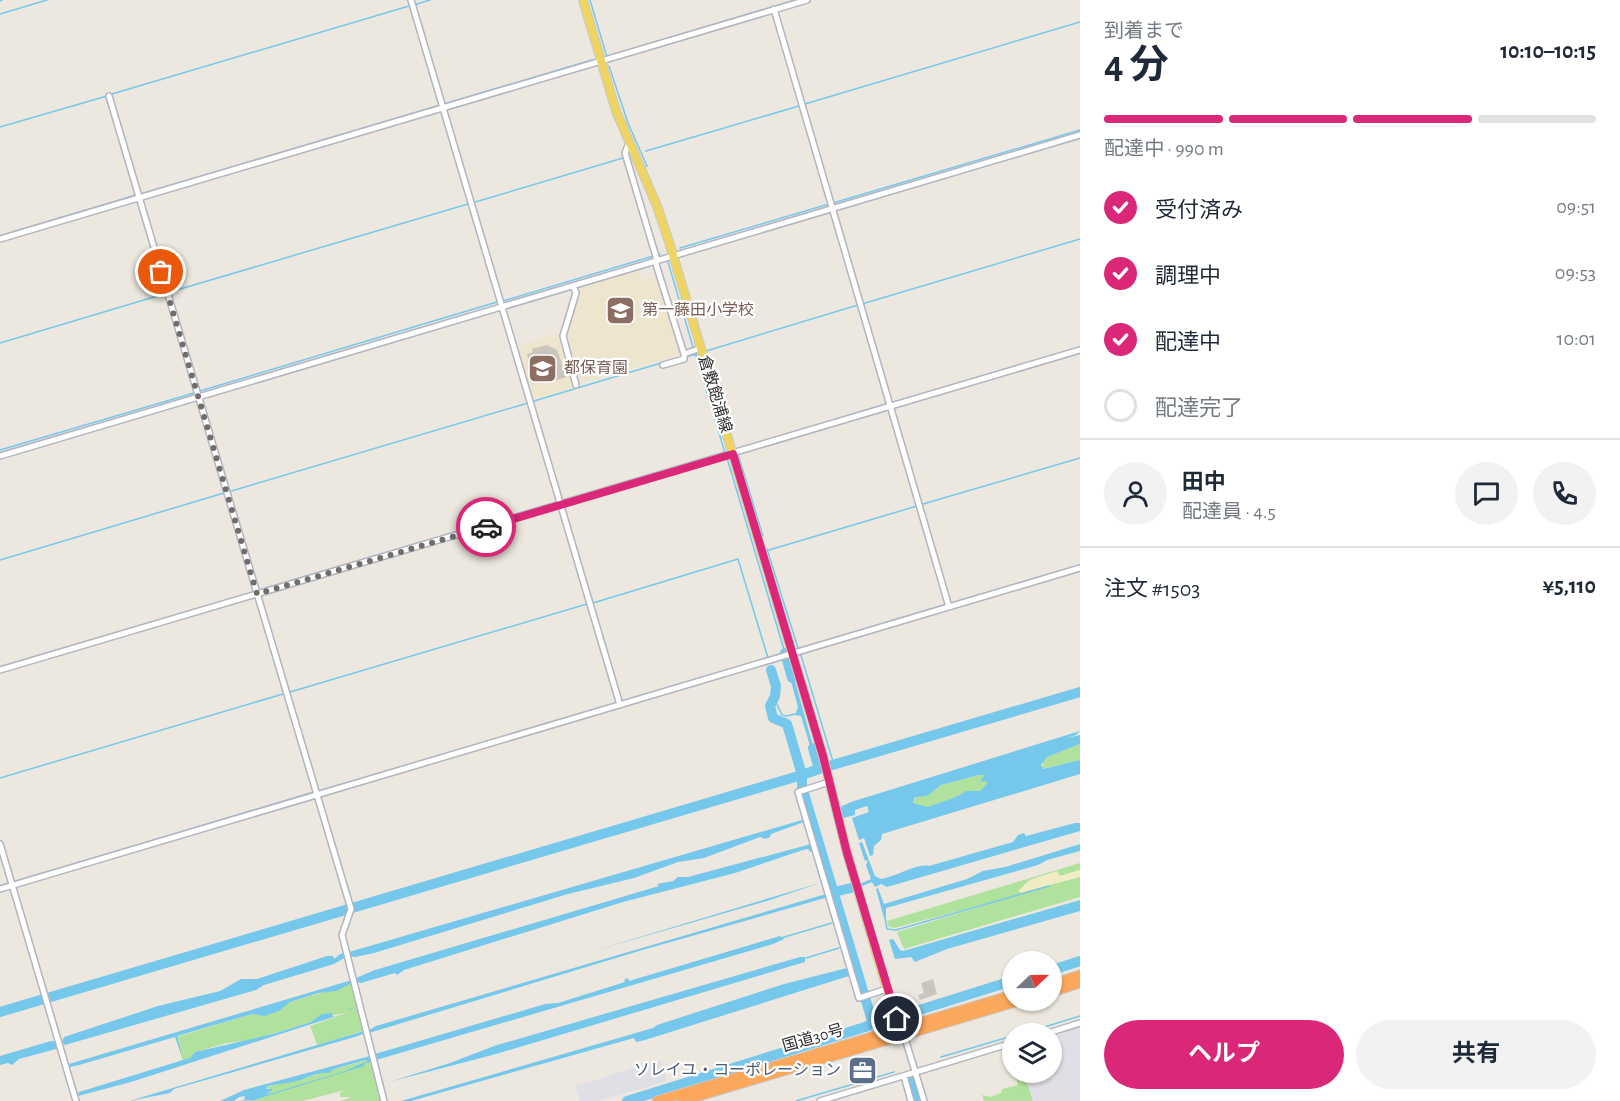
<!DOCTYPE html>
<html lang="ja">
<meta charset="utf-8">
<style>
body{margin:0;font-family:"Alegreya Sans","Noto Sans JP",sans-serif;background:#f2f2f3;color:#1f2937;height:100vh;display:flex;flex-direction:column;font-size:22px;white-space:nowrap}
*{box-sizing:border-box;margin:0}
p{font-size:20px;color:#747a83}
.icon{flex:none;width:33px;height:33px;fill:none;stroke:currentColor;stroke-width:2;stroke-linecap:round;stroke-linejoin:round}
.map{position:relative;flex:1;overflow:hidden}
.panel{display:flex;flex-direction:column;background:#fff;width:540px}
.panel>*{flex:none}
.needle{width:39px;rotate:68deg}
.buttons{position:absolute;left:1002px;top:951px;display:grid;gap:12px}
.buttons a{display:grid;place-items:center;width:60px;height:60px;border-radius:50%;background:#fff;box-shadow:0 2px 4px #0004;font-size:30px}
.pin{position:absolute;display:grid;place-items:center;width:51px;height:51px;color:#fff;margin:-26px;border:3px solid #fff;border-radius:50%;box-shadow:0 2px 6px #0007}
.courier{position:absolute;display:grid;place-items:center;width:60px;height:60px;margin:-30px;border:4px solid #db2777;border-radius:50%;background:#fff;color:#222;box-shadow:0 2px 8px #0007}
.headline em{font-style:normal;font-weight:700}
.headline div{display:flex;flex-direction:column-reverse}
.headline{display:flex;align-items:center;justify-content:space-between;height:102px;padding:0 24px}
h1{font-size:39px;font-weight:700;line-height:45px}
.bar{display:grid;grid-template-columns:repeat(4,1fr);gap:9px 6px;align-content:center;height:72px;padding:0 24px}
.bar i{height:8px;border-radius:4px;background:#e0e1e3}
.bar .active{background:#db2777}
.bar p{grid-column:span 4}
.line{display:flex;align-items:center;gap:15px;padding:0 24px;border-top:2px solid #e0e1e3}
.line div{flex:1}
.round{display:grid;place-items:center;flex:none;width:63px;height:63px;border-radius:32px;background:#f2f2f3}
ol{padding:0 24px;list-style:none}
li{display:flex;align-items:center;gap:18px;height:66px}
li p{margin-inline-start:auto}
li .icon{padding:6px;border-radius:50%;background:#db2777;color:#fff;stroke-width:4}
li:last-child{color:#747a83}
li i{width:33px;height:33px;border:3px solid #e0e1e3;border-radius:50%}
.button{display:flex;gap:12px;margin-top:auto;padding:12px 24px}
.button a{flex:1;height:69px;border-radius:36px;background:#db2777;color:#fff;font-size:24px;font-weight:700;line-height:69px;text-align:center}
.button a+a{background:#f2f2f3;color:#1f2937}
main{display:flex;flex:1;min-height:0}
.map>svg:first-child{display:block}
</style>
<main>
<div class="map">
<svg width="1080" height="1101" viewBox="0 0 1080 1101">
<rect width="100%" height="100%" fill="#ede8df"/>
<path fill="#e1dfe6" d="M1080,1026V1101H1033L1025,1073L1052,1072V1035Z
M661,1060L667,1081L598,1101H580L575,1086Z"/>
<path fill="#eee5cf" d="M638,269L641,280L658,275L682,354L580,383L567,333L580,287Z
M558,334L574,387L534,399L518,346Z"/>
<path fill="#b1e29d" d="M1080,744V760L1042,769L1043,761L1047,757Z
M979,775H985L987,785L980,791H966C959,797 938,804 928,807L913,803L916,796H927L941,785Z
M1080,863V870L1060,876L1057,872C1043,876 1026,877 1020,892L1080,877V897L904,949L897,932L1002,900L894,928L889,927L887,921Z
M353,983L358,1006L356,1007H359L364,1030L363,1031L317,1045L310,1026L349,1012C339,1015 317,1016 311,1022L253,1040L227,1043L195,1052L190,1058L183,1061L176,1037L252,1014L264,1016L290,1002Z
M366,1060L372,1062L382,1101H341L352,1097H340V1093L345,1090L303,1101H247L266,1096L271,1089L264,1088L267,1086L297,1080Z
M1015,1073H1024L1033,1101H984L982,1095L990,1097L1001,1093L1002,1089L1018,1085Z"/>
<path fill="#f1ecc3" d="M1080,870V877L1020,893L1019,890L1030,880L1057,871L1060,876Z"/>
<path fill="#75c7ec" fill-rule="evenodd" d="M787,666H790L794,678L817,760L814,759L801,716L795,715L798,707Z
M1080,731L1076,735L1066,738L1080,735V744L1047,757L1041,765L1043,769L1080,760V774L882,834L881,840L874,846L873,855L870,856L864,838L859,840L852,818L869,812L867,806L855,810V815L843,818L840,807L851,802ZM979,775H985L980,781L987,782V784L980,791H966C959,797 938,803 928,807L913,803L915,797L927,796L941,785Z
M802,820L804,822L771,834L770,837L765,839L760,837L704,858L678,862L634,878L568,894L374,953L355,957L350,956L349,952Z
M1075,823H1080V831L887,887L881,884L875,887L872,882L860,887V884L871,879L866,865L868,860L865,861L859,843L862,842L875,876L881,879C895,877 918,863 929,866L1013,842L1018,835L1024,833L1026,836Z
M811,844L813,850L810,852L808,849L803,850L735,873L623,902L404,970L397,975L395,973L361,983L357,982L356,978L375,970L659,886L657,884L673,881L678,877H688Z
M1080,844V851L1047,860L1038,865L886,908V917L884,918L876,889L878,888L884,904L967,879L983,871L1005,867Z
M823,882L767,901L590,952Z
M826,894L825,898L639,951L369,1033V1030L376,1026Z
M1080,900V911L947,949L915,962L911,957L895,959L889,940L893,939L900,950L903,951Z
M780,936L784,939L773,944L376,1060L375,1054L545,1004L558,1003L625,982L624,980L628,978L629,981Z
M345,953L346,957L334,964L264,985L256,990L65,1045L62,1042L64,1037L158,1006L220,991L241,979H257L327,956H333L334,959L340,954Z
M800,957H805V962L496,1054L389,1082L450,1063L494,1046Z
M847,968L849,976L645,1040L636,1042L634,1038L411,1101H401L653,1028L657,1025L784,984Z
M352,980L359,1006L350,1009L349,1012L131,1082L78,1096L79,1092L183,1060L175,1037L79,1065L70,1067L69,1064ZM352,983L358,1006L350,1010L349,1012L334,1017L331,1013L322,1014L311,1022L273,1034L195,1052L190,1058L183,1060L177,1036L252,1014L264,1016L279,1011L290,1002L318,993L336,991Z
M364,1031L365,1033L358,1036L174,1089L170,1093L129,1101Z
M51,1041L57,1042L56,1049L19,1059L12,1065L8,1063L0,1065V1056Z
M370,1056L372,1062L365,1063L364,1066L254,1100L239,1101L244,1100L245,1096L239,1097L234,1101H220L244,1090ZM365,1060L368,1061L345,1071L266,1095L273,1089H266L267,1086C277,1084 291,1083 300,1080C306,1078 319,1071 329,1073L334,1069Z"/>
<g fill="none" stroke-linecap="round" stroke-linejoin="round">
<path stroke="#75c7ec" stroke-width="1.5" d="M590,0L607,57
M0,1L2,0
M414,5L430,0
M0,14L47,0
M612,55L795,0
M609,66L628,123L647,166L644,168
M112,94L409,6
M805,104L1080,22
M0,127L107,96
M646,151L799,106
M141,194L592,60
M472,203L623,158
M833,203L1080,130
M0,236L136,195
M680,248L829,204
M668,262L693,347
M170,292L468,204
M503,301L660,254
M862,304L1080,239
M0,343L164,294
M706,351L858,305
M695,352L725,453
M689,356L697,354
M200,391L497,302
M534,401L661,363
M891,403L1080,347
M737,449L886,404
M0,450L194,393
M738,454L763,536
M727,458L785,653
M607,488L726,452
M228,492L528,403
M923,504L1080,458
M767,549L798,648
M769,550L917,506
M0,560L224,493
M303,577L365,559
M593,603L738,559L768,658L622,701
M951,603L1080,565
M795,650L947,604
M800,652L834,765
M769,658L786,652
M290,692L587,604
M774,698L782,715L787,716L795,714
M0,778L283,694
M319,791L616,703
M810,820L812,819
M817,843L819,842
M828,881L830,880
M14,882L314,792
M0,886L9,883
M832,894L834,893
M885,918L887,929L896,930L1049,886
M840,921L842,920
M781,938L832,923
M847,945H849
M806,958L839,948
M855,970L857,969
M926,1008L927,1011
M1022,1034L1080,1016
M941,1057L1012,1036
M796,1101L894,1072"/>
<path stroke="#75c7ec" stroke-width="10" d="M785,653L792,678
M813,748L819,769L802,775V787L873,1024
M829,766L1080,692
M834,892L851,888
M1052,970L1080,961
M0,1012L802,775L787,724L773,718L770,706L775,696L776,686L771,670
M903,1013L913,1012L1012,981
M910,1081L916,1101
M627,1101L865,1027L887,1018"/>
</g>
<path fill="#c9c6bd" d="M547,345L557,350L567,377L553,381L548,364L541,361L530,363L527,354L533,352L532,349Z
M933,979L937,994L920,1000L918,995L924,993L921,983Z"/>
<g fill="none" stroke-linecap="round" stroke-linejoin="round">
<defs>
<path id="street" d="M411,0L620,705
M774,9L949,607
M109,96L351,909L342,935L384,1101
M629,143L625,153L657,260
M0,239L807,0
M655,261L684,354
M573,286L576,293L563,336L576,385
M663,365L684,359V354L701,348
M0,456L1080,135
M0,670L1080,350
M829,782L798,792L859,998L887,989
M0,844L76,1101
M0,889L1080,568
M1045,1034L1080,1023
M904,1035L924,1101
M904,1076L911,1101
M820,1101L1012,1043"/>
<path id="primary" d="M583,0L616,111L657,206L670,245L823,756L847,853L887,989L902,1032"/>
<path id="highway" d="M1052,984L1080,975
M1052,992L1080,983
M657,1101L1012,995
M682,1101L1022,1000"/>
</defs>
<use href="#street" stroke="#b2b4bf" stroke-width="8"/>
<use href="#primary" stroke="#c8c8c8" stroke-width="10"/>
<use href="#highway" stroke="#c8c8c8" stroke-width="11"/>
<use href="#street" stroke="#fff" stroke-width="5"/>
<use href="#primary" stroke="#eed463" stroke-width="8"/>
<use href="#highway" stroke="#fba85d" stroke-width="9"/>
</g>
<g fill="none" stroke-linecap="round" stroke-linejoin="round">
<path stroke="#706e6b" stroke-width="6" stroke-dasharray="0 10.8" d="M161,272L257,594L486,527"/>
<path stroke="#db2777" stroke-width="8" d="M486,527L733,454L823,756L847,853L897,1019"/>
</g>
<defs>
<symbol id="school-square" viewBox="-11 -11 22 22"><rect x="-9" y="-9" width="18" height="18" rx="4" fill="#8d6e63" stroke="#fff"/><path d="M0-5L7-2L0 1L-7-2ZM-4 1L0 2.5L4 1V4Q0 6-4 4Z" fill="#fff"/></symbol>
<symbol id="office-square" viewBox="-11 -11 22 22"><rect x="-9" y="-9" width="18" height="18" rx="4" fill="#5c6f8a" stroke="#fff"/><path d="M-6-3h4V-5.5h4V-3h4V5H-6ZM-1-4.5V-3h2v-1.5ZM-6 0V1H6V0Z" fill="#fff"/></symbol>
</defs>
<g fill-rule="evenodd">
<use href="#school-square" x="604" y="294" width="33" height="33"/>
<use href="#school-square" x="526" y="352" width="33" height="33"/>
<use href="#office-square" x="846" y="1054" width="33" height="33"/>
</g>
<g text-anchor="middle" dominant-baseline="central" stroke-width="4.5" stroke-linejoin="round" paint-order="stroke">
<g font-size="16" fill="#785e54" stroke="#fff" text-anchor="start">
<text x="642" y="310">第一藤田小学校</text>
<text x="564" y="368">都保育園</text>
</g>
<g font-size="16" fill="#2c2c2c" stroke="#fff">
<text transform="translate(715 394) rotate(73)">倉敷飽浦線</text>
<text transform="translate(813 1038) rotate(-16)">国道30号</text>
</g>
<g font-size="16" fill="#4e5e75" stroke="#fff" text-anchor="end">
<text x="841" y="1070">ソレイユ・コーポレーション</text>
</g>
</g>
</svg>
<div class="buttons">
<a><svg class="needle" viewBox="-14 -14 28 28"><path d="M0-13l5 13h-10z" fill="#e53935"/><path d="M0 13l5-13h-10z" fill="#747a83"/></svg></a>
<a><svg class="icon" aria-label="layers" viewBox="0 0 24 24"><path d="M12 4l9 5-9 5-9-5zM3 14l9 5 9-5"/></svg></a>
</div>
<div class="pin" style="left:161px;top:272px;background:#ea580c"><svg class="icon" aria-label="bag" viewBox="0 0 24 24"><path d="M5 8h14l-1 12H6zM9 8a3 3 0 0 1 6 0"/></svg></div>
<div class="pin" style="left:897px;top:1019px;background:#1f2937"><svg class="icon" aria-label="home" viewBox="0 0 24 24"><path d="M3 11l9-7 9 7M6 9v11h12V9"/></svg></div>
<div class="courier" style="left:486px;top:527px"><svg class="icon" aria-label="car" viewBox="0 0 24 24"><path d="M5 17H2v-5l4-1 3-4h7l3 4 3 1v5h-3M9 17h6M6 11h13"/><circle cx="7" cy="17" r="2"/><circle cx="17" cy="17" r="2"/></svg></div>
</div>
<section class="panel">
<div class="headline"><div><h1>4 分</h1><p>到着まで</p></div><em>10:10–10:15</em></div>
<div class="bar"><i class="active"></i><i class="active"></i><i class="active"></i><i></i><p>配達中 · 990 m</p></div>
<ol>
<li><svg class="icon" aria-label="check" viewBox="0 0 24 24"><path d="M5 12l5 5 9-10"/></svg>受付済み<p>09:51</p></li>
<li><svg class="icon" aria-label="check" viewBox="0 0 24 24"><path d="M5 12l5 5 9-10"/></svg>調理中<p>09:53</p></li>
<li><svg class="icon" aria-label="check" viewBox="0 0 24 24"><path d="M5 12l5 5 9-10"/></svg>配達中<p>10:01</p></li>
<li><i></i>配達完了</li>
</ol>
<div class="line" style="height:108px"><a class="round"><svg class="icon" aria-label="person" viewBox="0 0 24 24"><circle cx="12" cy="8" r="4"/><path d="M4 21q1-7 8-7t8 7"/></svg></a><div><b>田中</b><p>配達員 · 4.5</p></div><a class="round"><svg class="icon" aria-label="chat" viewBox="0 0 24 24"><path d="M4 5h16v11H9l-5 4z"/></svg></a><a class="round"><svg class="icon" aria-label="phone" viewBox="0 0 24 24"><path d="M5 4h4l2 5-3 2q2 4 5 5l2-3 5 2v4C11 20 4 13 5 4z"/></svg></a></div>
<div class="line" style="height:78px"><div>注文 #1503</div><b>¥5,110</b></div>
<div class="button"><a>ヘルプ</a><a>共有</a></div>
</section>
</main>
